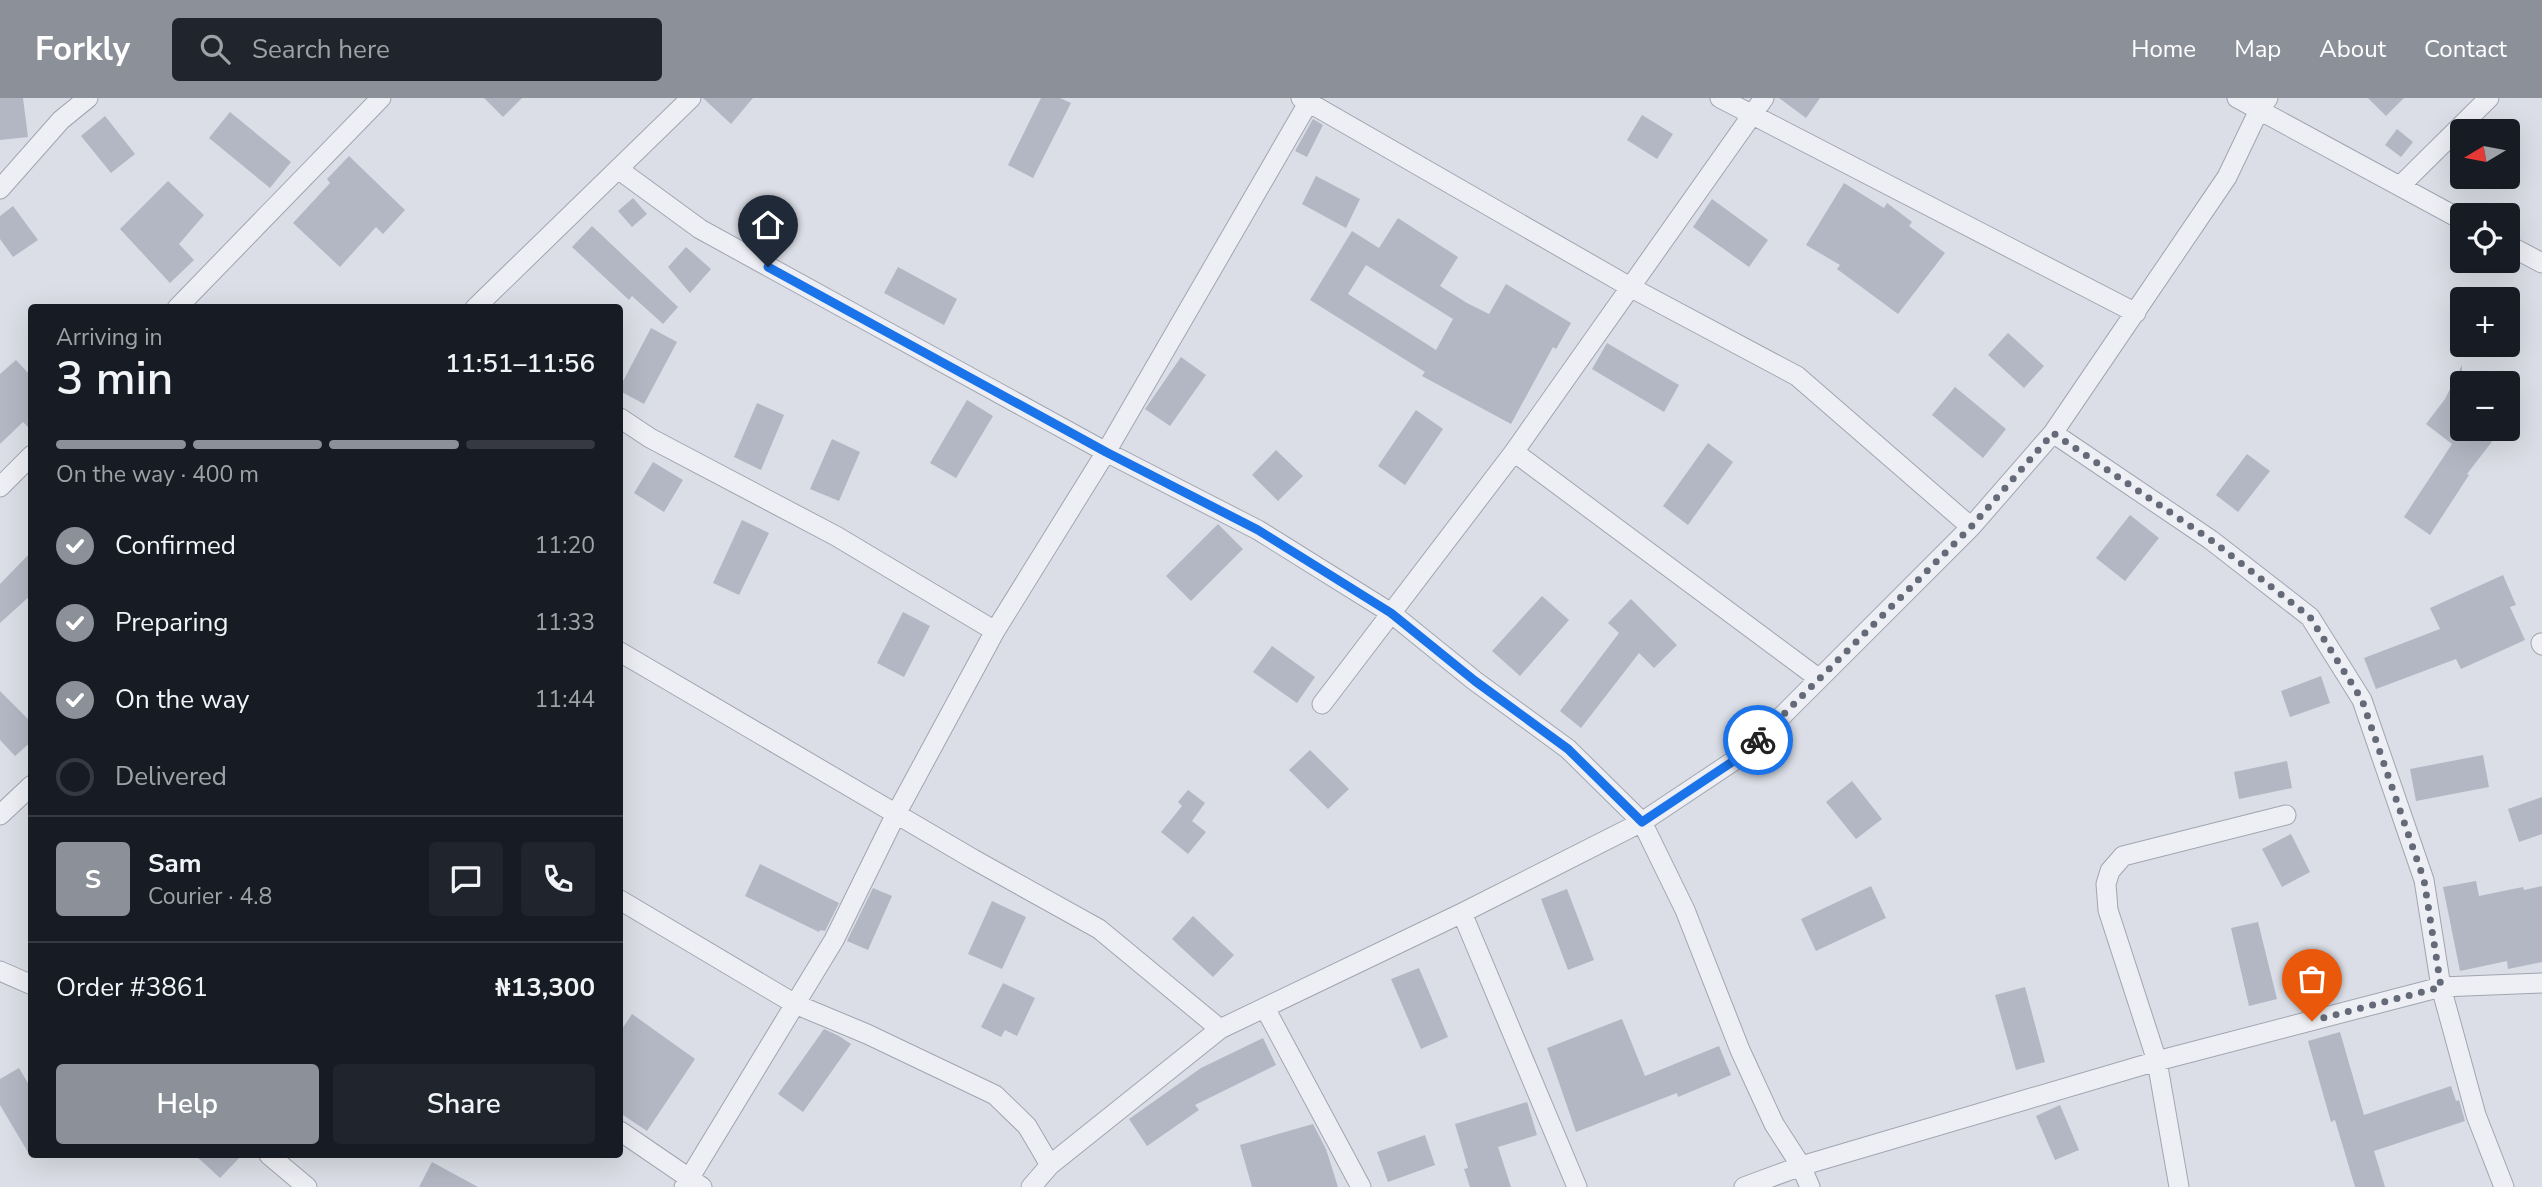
<!DOCTYPE html>
<meta charset="utf-8">
<style>
body{margin:0;font-family:"Nunito Sans",sans-serif;background:#20242c;color:#f1f3f6;height:100vh;display:flex;flex-direction:column;font-size:26px;white-space:nowrap}
*{box-sizing:border-box;margin:0}
p{font-size:23px;color:#9ea1a6}
.icon{flex:none;width:38px;height:38px;fill:none;stroke:currentColor;stroke-width:2;stroke-linecap:round;stroke-linejoin:round}
.map{position:relative;flex:1;overflow:hidden}
.side{position:absolute;left:28px;top:206px;width:595px;height:854px;display:flex;flex-direction:column;background:#171b24;border-radius:7px;box-shadow:0 7px 28px #0002}
.side>*{flex:none}
.needle{width:46px;rotate:260deg}
.fabs{position:absolute;left:2450px;top:21px;display:grid;gap:14px}
.fabs a{display:grid;place-items:center;width:70px;height:70px;border-radius:7px;background:#171b24;box-shadow:0 7px 28px #0002;font-size:35px}
.pin{position:absolute;display:grid;place-items:center;width:60px;height:60px;color:#fff;margin:-72px -30px;border-radius:50% 50% 50% 0;rotate:-45deg;box-shadow:0 0 7px #0007}
.pin .icon{rotate:45deg}
.courier{position:absolute;display:grid;place-items:center;width:70px;height:70px;margin:-35px;border:5px solid #1a73e8;border-radius:50%;background:#fff;color:#222;box-shadow:0 2px 9px #0007}
.headline em{font-style:normal;font-weight:600}
.headline div{display:flex;flex-direction:column-reverse}
.headline{display:flex;align-items:center;justify-content:space-between;height:119px;padding:0 28px}
h1{font-size:46px;font-weight:600;line-height:52px}
.bar{display:grid;grid-template-columns:repeat(4,1fr);gap:10px 7px;align-content:center;height:84px;padding:0 28px}
.bar i{height:9px;border-radius:5px;background:#363941}
.bar .active{background:#8c9099}
.bar p{grid-column:span 4}
.line{display:flex;align-items:center;gap:18px;padding:0 28px;border-top:2px solid #363941}
.line div{flex:1}
.round{display:grid;place-items:center;flex:none;width:74px;height:74px;border-radius:7px;background:#20242c}
ol{padding:0 28px;list-style:none}
li{display:flex;align-items:center;gap:21px;height:77px}
li p{margin-inline-start:auto}
li .icon{padding:7px;border-radius:50%;background:#8c9099;color:#fff;stroke-width:4}
li:last-child{color:#9ea1a6}
li i{width:38px;height:38px;border:4px solid #363941;border-radius:50%}
.action{display:flex;gap:14px;margin-top:auto;padding:14px 28px}
.action a{flex:1;height:80px;border-radius:7px;background:#8c9099;color:#fff;font-size:28px;font-weight:600;line-height:80px;text-align:center}
.action a+a{background:#20242c;color:#f1f3f6}
header{display:flex;align-items:center;gap:42px;box-sizing:border-box;height:98px;padding:0 35px;background:#8c9099;color:#fff}
header strong{font-size:33px}
nav{display:flex;gap:38px;margin-inline-start:auto;font-size:24px}
.search{width:490px;height:63px;background:#20242c;display:flex;align-items:center;gap:18px;box-sizing:border-box;padding:0 24px;border-radius:7px;color:#9ea1a6;font-size:26px}
.map>svg:first-child{display:block}
</style>
<header>
<strong>Forkly</strong>
<div class="search"><svg class="icon" aria-label="search" viewBox="0 0 24 24"><circle cx="10" cy="10" r="6"/><path d="M15 15l6 6"/></svg>Search here</div>
<nav><a>Home</a><a>Map</a><a>About</a><a>Contact</a></nav>
</header>
<div class="map">
<svg width="2542" height="1089" viewBox="0 0 2542 1089">
<rect width="100%" height="100%" fill="#dbdee6"/>
<path fill="#b2b7c3" fill-rule="evenodd" d="M0,0H23L28,39L0,42Z
M484,0H522L503,19Z
M703,0H753L731,26Z
M1041,0H1060L1071,5L1033,80L1008,67Z
M1779,0H1820L1806,20Z
M2368,0H2404L2386,18Z
M230,14L291,64L270,90L209,40Z
M1642,17L1673,36L1657,61L1627,42Z
M105,18L135,56L111,75L81,38Z
M1313,21L1323,27L1307,59L1295,53Z
M2397,31L2413,44L2401,59L2385,47Z
M349,58L405,112L383,136L376,129L340,169L293,125L330,85L327,81Z
M1316,78L1360,101L1346,130L1302,106Z
M168,83L204,117L179,146L194,162L170,185L120,131Z
M1844,85L1884,110L1887,105L1912,124L1909,128L1945,155L1898,216L1837,171L1840,167L1806,147Z
M633,100L647,116L632,129L618,113Z
M1712,101L1768,142L1749,169L1693,129Z
M13,108L38,142L13,159L0,141V118Z
M1398,120L1458,159L1440,188L1467,205L1489,216L1506,186L1571,225L1556,251L1553,249L1511,326L1422,278L1425,274L1310,202L1352,133L1379,150ZM1366,167L1453,221L1436,252L1348,196Z
M592,128L678,209L663,226L632,198L629,202L572,149Z
M686,149L711,171L690,195L668,169Z
M898,169L957,201L944,227L884,195Z
M651,230L677,244L644,306L620,293V289Z
M2008,235L2044,268L2024,290L1988,257Z
M1607,245L1679,287L1664,314L1592,271Z
M1181,259L1206,277L1170,328L1145,311Z
M16,262L32,279V333L23,324L0,346V276Z
M2462,267V331H2489L2497,337L2467,376L2469,377L2430,437L2404,419L2452,346L2426,326L2445,301Z
M1955,289L2006,331L1983,360L1932,317Z
M967,302L993,318L956,380L930,365Z
M757,305L784,317L761,372L734,359Z
M1416,312L1443,331L1405,387L1378,368Z
M832,341L860,354L839,403L810,391Z
M1708,345L1733,364L1688,427L1663,408Z
M1276,352L1303,378L1278,403L1252,377Z
M2247,356L2270,373L2238,414L2216,397Z
M653,364L683,382L664,414L634,395Z
M2130,417L2159,440L2125,483L2096,460Z
M742,422L769,435L739,497L713,485Z
M1218,426L1243,451L1191,503L1166,478Z
M32,453V496L0,525V486Z
M2503,477L2516,507L2510,509L2525,542L2461,571L2456,561L2376,591L2364,560L2440,531L2430,510Z
M1542,498L1569,522L1520,578L1492,553Z
M1631,501L1677,547L1654,570L1639,555L1581,630L1560,613L1619,535L1608,525Z
M903,514L930,528L904,579L877,565Z
M1272,548L1315,579L1297,605L1253,574Z
M2321,578L2330,605L2290,619L2281,593Z
M0,593L32,625V643L15,658L0,642Z
M1310,652L1349,691L1328,711L1289,672Z
M2483,657L2489,689L2416,703L2410,671Z
M2287,663L2292,690L2239,701L2234,674Z
M1852,683L1882,721L1856,741L1826,704Z
M1188,692L1205,705L1192,723L1206,734L1188,756L1161,734L1182,708L1178,704Z
M2542,699V736L2519,744L2508,711Z
M2291,736L2310,774L2282,789L2262,751Z
M760,766L839,805L825,833L820,832L819,834L745,798Z
M2476,783L2479,798L2523,789L2524,792L2542,788V864L2508,871L2507,863L2460,873L2443,789Z
M1871,788L1886,820L1816,853L1801,821Z
M873,790L892,798L868,852L847,843Z
M1567,791L1594,862L1568,872L1541,801Z
M992,803L1026,819L1002,871L968,856Z
M1193,818L1234,857L1213,879L1172,841Z
M2258,824L2277,901L2249,908L2231,830Z
M1419,870L1448,939L1421,951L1391,881Z
M1003,885L1035,900L1017,938L1005,932L1001,939L981,929Z
M2025,889L2045,964L2016,972L1995,897Z
M632,916L695,961L647,1033L620,1015V934Z
M1622,921L1645,978L1719,948L1731,977L1678,999L1677,995L1576,1034L1547,950Z
M824,931L839,938L851,946L803,1014L778,996Z
M2340,934L2364,1017L2451,988L2456,1003L2459,1002L2465,1023L2374,1053L2385,1089H2355L2335,1022L2331,1024L2308,943Z
M1263,940L1276,967L1195,1007L1199,1012L1147,1048L1129,1021L1201,970Z
M19,970L32,992V1061L0,1007V981Z
M1527,1004L1537,1037L1498,1049L1511,1089H1470L1464,1071L1468,1070L1455,1026Z
M2060,1007L2079,1052L2055,1062L2036,1018Z
M1313,1026L1326,1051L1338,1089H1252L1240,1047Z
M1425,1037L1435,1067L1388,1084L1377,1054Z
M195,1057H242L220,1080Z
M432,1064L478,1089H419Z"/>
<g fill="none" stroke-linecap="round" stroke-linejoin="round">
<defs>
<path id="minor" d="M1301,0L1630,189L1797,278L1971,429
M1720,0L2136,215
M2237,0L2462,122
M618,71L700,131L1106,354L1258,432L1391,515L1475,583L1568,651L1642,724L1685,812L1740,952L1774,1026L1801,1068L1810,1089
M2400,88L2489,0
M0,91L61,22L88,0
M2508,147L2542,165
M177,210L381,0
M475,210L691,0
M620,320L650,340L836,438L995,533
M2053,335L2211,442L2310,519L2362,602L2424,782L2441,889L2476,1017L2504,1089
M1514,354L1818,580
M0,389L32,357
M2541,545L2542,547
M620,554L973,761L1099,831L1220,931
M1322,606L1514,354L1764,0
M0,717L32,687
M620,802L795,906L867,936L995,997L1027,1028L1050,1067
M1462,815L1577,1089
M0,873L32,887
M1265,910L1361,1089
M620,1033L702,1089
M269,1057L307,1089
M684,1089L834,842L896,716L995,533L1106,354L1311,0
M1031,1089L1050,1067L1220,931L1462,815L1642,724L1744,656L1971,429L2053,335L2227,79L2259,12L2268,0
M1744,1089L1801,1068L2157,963L2441,889L2542,885
M2179,1089L2157,963L2108,812L2106,786L2110,773L2123,758L2286,717"/>
</defs>
<use href="#minor" stroke="#a0a5b0" stroke-width="21"/>
<use href="#minor" stroke="#eeeff4" stroke-width="19"/>
</g>
<g fill="none" stroke-linecap="round" stroke-linejoin="round">
<path stroke="#646a78" stroke-width="7" stroke-dasharray="0 12.6" d="M1758,642L1971,429L2053,335L2211,442L2310,519L2362,602L2424,782L2441,889L2312,923"/>
<path stroke="#1a73e8" stroke-width="9" d="M768,169L1106,354L1258,432L1391,515L1475,583L1568,651L1642,724L1744,656L1758,642"/>
</g>
</svg>
<div class="fabs">
<a><svg class="needle" viewBox="-14 -14 28 28"><path d="M0-13l5 13h-10z" fill="#e53935"/><path d="M0 13l5-13h-10z" fill="#9ea1a6"/></svg></a>
<a><svg class="icon" aria-label="locate" viewBox="0 0 24 24"><circle cx="12" cy="12" r="6"/><path d="M12 2v4M12 18v4M2 12h4M18 12h4"/></svg></a>
<a>+</a>
<a>−</a>
</div>
<div class="pin" style="left:2312px;top:923px;background:#ea580c"><svg class="icon" aria-label="bag" viewBox="0 0 24 24"><path d="M5 8h14l-1 12H6zM9 8a3 3 0 0 1 6 0"/></svg></div>
<div class="pin" style="left:768px;top:169px;background:#1f2937"><svg class="icon" aria-label="home" viewBox="0 0 24 24"><path d="M3 11l9-7 9 7M6 9v11h12V9"/></svg></div>
<div class="courier" style="left:1758px;top:642px"><svg class="icon" aria-label="bike" viewBox="0 0 24 24"><circle cx="6" cy="16" r="4"/><circle cx="18" cy="16" r="4"/><path d="M6 16l4-8h5l3 8M10 8l3 8H6M13 5h3"/></svg></div>
<section class="side">
<div class="headline"><div><h1>3 min</h1><p>Arriving in</p></div><em>11:51–11:56</em></div>
<div class="bar"><i class="active"></i><i class="active"></i><i class="active"></i><i></i><p>On the way · 400 m</p></div>
<ol>
<li><svg class="icon" aria-label="check" viewBox="0 0 24 24"><path d="M5 12l5 5 9-10"/></svg>Confirmed<p>11:20</p></li>
<li><svg class="icon" aria-label="check" viewBox="0 0 24 24"><path d="M5 12l5 5 9-10"/></svg>Preparing<p>11:33</p></li>
<li><svg class="icon" aria-label="check" viewBox="0 0 24 24"><path d="M5 12l5 5 9-10"/></svg>On the way<p>11:44</p></li>
<li><i></i>Delivered</li>
</ol>
<div class="line" style="height:126px"><b class="round" style="background:#8c9099;color:#fff">S</b><div><b>Sam</b><p>Courier · 4.8</p></div><a class="round"><svg class="icon" aria-label="chat" viewBox="0 0 24 24"><path d="M4 5h16v11H9l-5 4z"/></svg></a><a class="round"><svg class="icon" aria-label="phone" viewBox="0 0 24 24"><path d="M5 4h4l2 5-3 2q2 4 5 5l2-3 5 2v4C11 20 4 13 5 4z"/></svg></a></div>
<div class="line" style="height:91px"><div>Order #3861</div><b>₦13,300</b></div>
<div class="action"><a>Help</a><a>Share</a></div>
</section>
</div>
